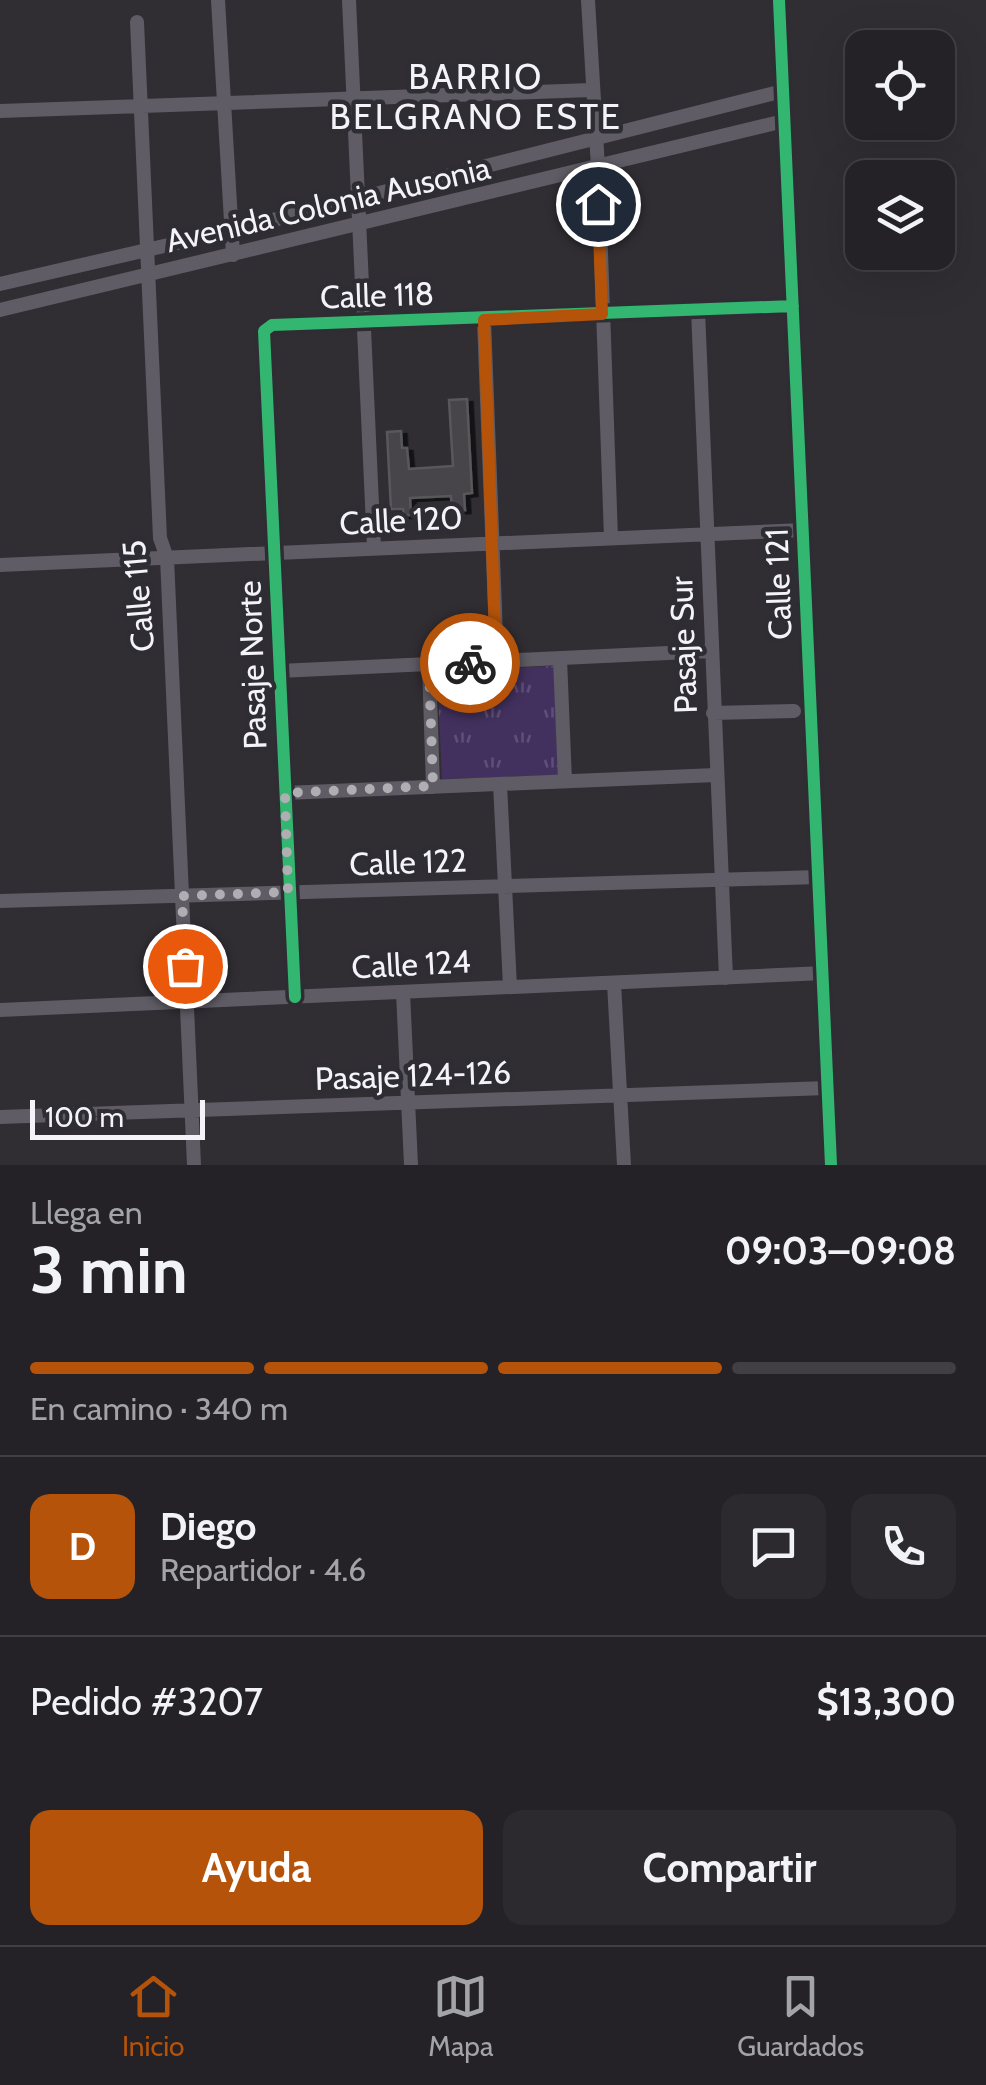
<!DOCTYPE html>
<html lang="es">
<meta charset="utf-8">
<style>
body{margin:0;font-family:Cabin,sans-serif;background:#2c2a2e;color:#f1f3f6;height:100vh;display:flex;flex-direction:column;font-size:38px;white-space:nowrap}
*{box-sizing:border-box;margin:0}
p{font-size:32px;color:#a3a4a7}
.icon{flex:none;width:55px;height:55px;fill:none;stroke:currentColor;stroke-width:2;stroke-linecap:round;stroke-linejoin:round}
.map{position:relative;height:1165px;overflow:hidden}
.details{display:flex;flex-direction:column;background:#242226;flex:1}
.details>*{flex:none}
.tools{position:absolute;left:845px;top:30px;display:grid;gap:20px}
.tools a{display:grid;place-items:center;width:110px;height:110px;border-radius:20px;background:#242226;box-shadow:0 10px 40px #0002,0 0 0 2px #413f43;font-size:50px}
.scale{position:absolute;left:30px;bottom:25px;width:175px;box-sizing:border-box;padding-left:10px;border:5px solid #f4f3f8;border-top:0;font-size:28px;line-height:35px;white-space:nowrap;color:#f4f3f8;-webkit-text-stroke:8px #2f2d34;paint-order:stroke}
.pin{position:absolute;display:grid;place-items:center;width:85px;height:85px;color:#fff;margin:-42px;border:5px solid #fff;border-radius:50%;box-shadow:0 2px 10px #0007}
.courier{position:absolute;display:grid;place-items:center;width:100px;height:100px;margin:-50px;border:8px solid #b45309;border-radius:50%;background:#fff;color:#222;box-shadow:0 2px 12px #0007}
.overview em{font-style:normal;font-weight:700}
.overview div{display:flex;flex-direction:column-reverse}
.overview{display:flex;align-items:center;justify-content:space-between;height:170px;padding:0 30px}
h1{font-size:65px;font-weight:700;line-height:75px}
.bar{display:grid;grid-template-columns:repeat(4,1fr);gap:15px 10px;align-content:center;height:120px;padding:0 30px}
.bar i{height:12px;border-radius:8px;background:#413f43}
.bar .on{background:#b45309}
.bar p{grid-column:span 4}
.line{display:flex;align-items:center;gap:25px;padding:0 30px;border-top:2px solid #413f43}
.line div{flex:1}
.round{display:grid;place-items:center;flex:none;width:105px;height:105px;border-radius:20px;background:#2c2a2e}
.cta{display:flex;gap:20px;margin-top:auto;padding:20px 30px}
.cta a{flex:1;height:115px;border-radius:20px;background:#b45309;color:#fff;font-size:40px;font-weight:700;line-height:115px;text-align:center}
.cta a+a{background:#2c2a2e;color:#f1f3f6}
.tab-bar{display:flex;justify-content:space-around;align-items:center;height:140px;border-top:2px solid #413f43;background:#242226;font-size:28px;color:#a3a4a7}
.tab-bar a{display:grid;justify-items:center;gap:5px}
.tab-bar .on{color:#b45309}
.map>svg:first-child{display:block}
</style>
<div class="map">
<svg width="986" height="1165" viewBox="0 0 986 1165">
<defs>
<pattern id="park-tufts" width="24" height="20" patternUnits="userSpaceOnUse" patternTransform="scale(2.5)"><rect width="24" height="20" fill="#42315e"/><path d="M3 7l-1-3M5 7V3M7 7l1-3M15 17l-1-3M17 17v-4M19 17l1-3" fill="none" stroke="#5e4f76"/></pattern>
<filter id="shadow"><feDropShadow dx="5.5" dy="3" stdDeviation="0" flood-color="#0009"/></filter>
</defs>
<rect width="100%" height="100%" fill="#302e33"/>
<path fill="url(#park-tufts)" d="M554,666L558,775L442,779L437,671Z"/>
<path fill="#464549" stroke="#59585b" stroke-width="2.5" filter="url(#shadow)" d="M467,399L472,493L464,494L465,510L452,511L451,496L410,498L411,515H404L403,509H391L387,432L401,431L402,448H407L409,469L453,466L449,400Z"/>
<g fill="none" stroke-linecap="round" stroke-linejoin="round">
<path stroke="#5f5c65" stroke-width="14" d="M218,0L233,255
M349,0L374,548
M588,0L598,167L611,538
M779,0L831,1165
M137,22L160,538L167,558L194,1165
M0,111L591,90
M0,284L233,230L783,91
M0,310L784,121
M698,310L726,978
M484,320L497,662
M0,565L804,530
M560,659L565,781
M429,665L433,787
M279,671L711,651
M713,713L794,711
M500,784L510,987
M285,793L716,775
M0,901L818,877
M614,983L624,1165
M403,992L411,1165
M295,997L264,331L272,325L793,306
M0,1010L824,973
M0,1117L827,1088"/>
<defs>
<path id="cycleway" d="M779,0L831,1165
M295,997L264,331L272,325L793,306"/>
</defs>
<use href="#cycleway" stroke="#2f2d34" stroke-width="19"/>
<use href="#cycleway" stroke="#33b770" stroke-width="12"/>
</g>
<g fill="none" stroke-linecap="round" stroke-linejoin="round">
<path stroke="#afaeb3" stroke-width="10" stroke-dasharray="0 18" d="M185,966L182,896L288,892L285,793L433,786L429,665L470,663"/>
<path stroke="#b45309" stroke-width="12" d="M470,663L496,662L484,320L602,314L598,204"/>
</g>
<g text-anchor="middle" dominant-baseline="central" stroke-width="9" stroke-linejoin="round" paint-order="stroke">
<g font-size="32" fill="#f4f3f8" stroke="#2f2d34">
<text transform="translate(328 204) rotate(-13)">Avenida Colonia Ausonia</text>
<text transform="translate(377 295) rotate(-2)">Calle 118</text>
<text transform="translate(401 520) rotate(-3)">Calle 120</text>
<text transform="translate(778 584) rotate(-92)">Calle 121</text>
<text transform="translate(138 596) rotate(-95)">Calle 115</text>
<text transform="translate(683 645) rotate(-92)">Pasaje Sur</text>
<text transform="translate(252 665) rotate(-92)">Pasaje Norte</text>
<text transform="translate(408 862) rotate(-2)">Calle 122</text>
<text transform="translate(411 964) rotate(-3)">Calle 124</text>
<text transform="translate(413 1075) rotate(-2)">Pasaje 124-126</text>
</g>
<g font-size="35" letter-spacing="2.5" fill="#f4f3f8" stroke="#2f2d34">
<text x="476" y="76">BARRIO<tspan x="476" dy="40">BELGRANO ESTE</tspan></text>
</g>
</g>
</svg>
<div class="tools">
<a><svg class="icon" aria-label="locate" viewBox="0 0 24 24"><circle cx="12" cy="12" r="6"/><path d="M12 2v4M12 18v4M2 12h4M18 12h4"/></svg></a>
<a><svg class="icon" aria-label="layers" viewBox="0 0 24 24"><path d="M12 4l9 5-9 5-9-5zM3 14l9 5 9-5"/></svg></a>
</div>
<div class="scale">100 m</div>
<div class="pin" style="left:185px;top:966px;background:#ea580c"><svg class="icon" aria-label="bag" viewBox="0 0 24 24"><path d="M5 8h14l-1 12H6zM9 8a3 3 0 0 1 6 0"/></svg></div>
<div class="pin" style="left:598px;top:204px;background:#1f2937"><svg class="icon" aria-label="home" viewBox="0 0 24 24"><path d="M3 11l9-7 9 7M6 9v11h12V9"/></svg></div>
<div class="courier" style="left:470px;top:663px"><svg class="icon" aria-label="bike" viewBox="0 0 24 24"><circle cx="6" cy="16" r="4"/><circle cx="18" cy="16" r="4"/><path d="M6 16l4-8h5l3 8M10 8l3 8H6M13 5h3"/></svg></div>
</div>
<section class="details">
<div class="overview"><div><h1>3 min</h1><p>Llega en</p></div><em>09:03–09:08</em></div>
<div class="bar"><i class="on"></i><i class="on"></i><i class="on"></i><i></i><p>En camino · 340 m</p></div>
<div class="line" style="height:180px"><b class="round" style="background:#b45309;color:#fff">D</b><div><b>Diego</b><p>Repartidor · 4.6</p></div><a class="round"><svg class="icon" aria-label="chat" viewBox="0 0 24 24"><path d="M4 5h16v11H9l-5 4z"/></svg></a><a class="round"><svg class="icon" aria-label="phone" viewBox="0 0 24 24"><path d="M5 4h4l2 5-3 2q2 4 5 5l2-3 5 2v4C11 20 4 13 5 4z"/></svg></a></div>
<div class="line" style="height:130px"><div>Pedido #3207</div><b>$13,300</b></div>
<div class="cta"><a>Ayuda</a><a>Compartir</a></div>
</section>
<nav class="tab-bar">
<a class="on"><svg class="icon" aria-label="home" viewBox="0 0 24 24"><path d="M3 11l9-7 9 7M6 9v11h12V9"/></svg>Inicio</a>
<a><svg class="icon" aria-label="map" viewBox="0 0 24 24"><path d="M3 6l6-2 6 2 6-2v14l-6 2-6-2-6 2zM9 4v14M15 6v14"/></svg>Mapa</a>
<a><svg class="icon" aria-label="saved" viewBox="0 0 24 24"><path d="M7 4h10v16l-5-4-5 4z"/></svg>Guardados</a>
</nav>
